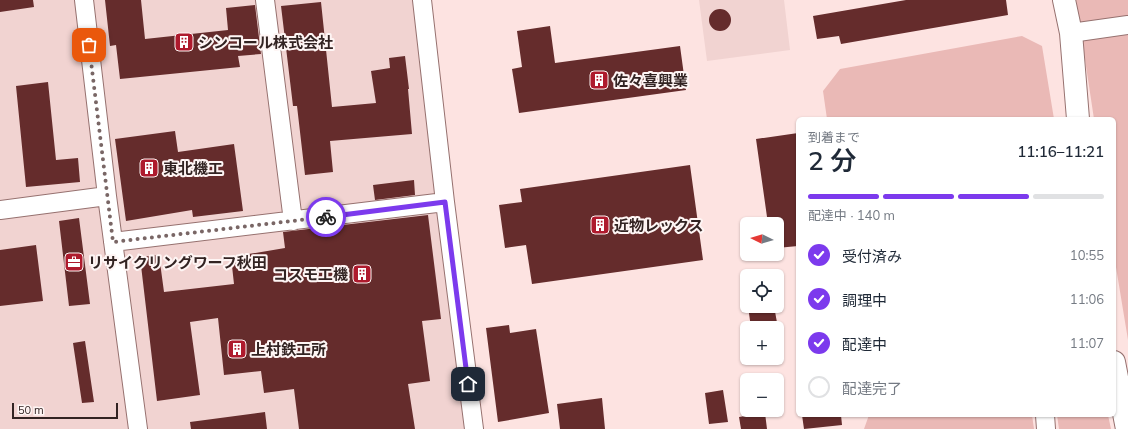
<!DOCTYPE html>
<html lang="ja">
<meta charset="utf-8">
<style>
body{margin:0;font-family:Mulish,"Noto Sans JP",sans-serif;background:#f6f6f7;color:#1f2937;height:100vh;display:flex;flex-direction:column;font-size:15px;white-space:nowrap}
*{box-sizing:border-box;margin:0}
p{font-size:13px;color:#747a83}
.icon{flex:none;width:22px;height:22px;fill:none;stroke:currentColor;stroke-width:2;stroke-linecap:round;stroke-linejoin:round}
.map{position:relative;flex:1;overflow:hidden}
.details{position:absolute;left:796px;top:117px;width:320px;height:300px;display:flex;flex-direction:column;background:#fff;border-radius:6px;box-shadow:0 1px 3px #0004}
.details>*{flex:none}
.needle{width:26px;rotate:275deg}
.controls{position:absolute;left:740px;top:217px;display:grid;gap:8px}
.controls a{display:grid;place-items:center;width:44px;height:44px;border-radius:6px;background:#fff;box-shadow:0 1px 3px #0004;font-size:20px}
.scale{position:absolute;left:12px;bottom:10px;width:106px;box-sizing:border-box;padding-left:4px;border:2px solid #322322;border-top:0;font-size:11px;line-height:14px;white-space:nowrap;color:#322322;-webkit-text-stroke:3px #fef5f4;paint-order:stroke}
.pin{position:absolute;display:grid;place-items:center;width:34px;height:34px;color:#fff;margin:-17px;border-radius:8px;box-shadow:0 2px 6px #0006}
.courier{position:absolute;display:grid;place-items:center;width:40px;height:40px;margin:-20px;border:3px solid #7c3aed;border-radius:50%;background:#fff;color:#222;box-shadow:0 1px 5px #0007}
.summary em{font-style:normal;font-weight:600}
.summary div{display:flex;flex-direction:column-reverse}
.summary{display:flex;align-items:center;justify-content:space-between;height:68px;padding:0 12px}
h1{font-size:26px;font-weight:600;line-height:30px}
.bar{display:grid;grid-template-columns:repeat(4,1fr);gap:6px 4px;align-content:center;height:48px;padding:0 12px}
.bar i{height:5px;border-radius:3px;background:#e0e1e3}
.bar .current{background:#7c3aed}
.bar p{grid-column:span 4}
ol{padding:0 12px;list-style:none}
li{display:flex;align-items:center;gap:12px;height:44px}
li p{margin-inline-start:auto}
li .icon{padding:4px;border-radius:50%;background:#7c3aed;color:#fff;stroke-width:4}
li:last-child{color:#747a83}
li i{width:22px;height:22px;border:2px solid #e0e1e3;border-radius:50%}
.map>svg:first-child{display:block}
</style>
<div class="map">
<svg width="1128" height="429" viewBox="0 0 1128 429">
<rect width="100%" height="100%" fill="#fde3e1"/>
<path fill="#f1d3d1" d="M0,0H417L468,429H0Z
M699,0H784L790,50L707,61Z"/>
<path fill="#eab9b6" d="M1076,0H1128V340L1114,255V119H1094Z
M1022,36L1042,46L1054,119H827L823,91L840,69Z
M869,415H1032L1034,429H864Z
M1057,415H1108L1111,429H1059Z"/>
<path fill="#652c2c" d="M0,0H33L34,7L0,12Z
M105,0H141L145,39L228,30L226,8L255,5L261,54L238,56L240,67L120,79L116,45L110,46Z
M906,0H1006L1008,15L841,44L839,36L817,39L813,16Z
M321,2L332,107L376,103L371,71L390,68L389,58L405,56L409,89H408L412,134L330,141L333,172L305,175L297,106H293L281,6Z
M709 20a11 11 0 1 1 22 0a11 11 0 1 1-22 0Z
M550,26L555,63L680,46L686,90L519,113L512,69L522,67L517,31Z
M48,82L56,160L78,158L80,182L26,187L16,86Z
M175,131L178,152L234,144L243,211L193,217L192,210L126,221L115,139Z
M798,133V246L777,248V224H768L756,139Z
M690,165L703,260L532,284L526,245L505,248L499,205L522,202L520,189Z
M414,180L415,195L375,200L373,185Z
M428,215L441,319L422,321L430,381L408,384L415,429H299L294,389L264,393L261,371L224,375L218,318L190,322L200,395L157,401L140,257L159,255L164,292L234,284L231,257L285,248L283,232Z
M79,218L90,304L69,306L59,221Z
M36,245L43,301L0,306V250Z
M748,306H774L778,328H751Z
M509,325L510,333L536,329L549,413L498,422L486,328Z
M85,341L94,402L82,403L73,343Z
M723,390L728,422L709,424L705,393Z
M602,398L605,429H560L557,404Z
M265,412L267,429H191L190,422Z
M765,413L767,429H741L739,417Z
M802,415H841L842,425L804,429Z"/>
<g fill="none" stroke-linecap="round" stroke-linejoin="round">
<defs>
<path id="minor" d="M84,0L107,196L138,429
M265,0L293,221
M422,0L445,202L474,429
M1071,33L1128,25
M0,210L107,196
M113,242L445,202
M1045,415L1046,429"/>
<path id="major" d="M1064,0L1071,33L1078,119
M1114,362L1127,429"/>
</defs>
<use href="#minor" stroke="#96716f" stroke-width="20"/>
<use href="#major" stroke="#96716f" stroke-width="24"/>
<use href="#minor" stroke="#fff" stroke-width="18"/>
<use href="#major" stroke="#fff" stroke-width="22"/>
</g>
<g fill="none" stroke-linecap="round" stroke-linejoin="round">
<path stroke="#796665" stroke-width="4" stroke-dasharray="0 7.2" d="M89,45L113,242L326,217"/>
<path stroke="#7c3aed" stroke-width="5" d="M326,217L445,202L468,384"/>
</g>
<defs>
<symbol id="building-square" viewBox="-11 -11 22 22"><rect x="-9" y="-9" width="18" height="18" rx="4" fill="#ae1a2d" stroke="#fef5f4"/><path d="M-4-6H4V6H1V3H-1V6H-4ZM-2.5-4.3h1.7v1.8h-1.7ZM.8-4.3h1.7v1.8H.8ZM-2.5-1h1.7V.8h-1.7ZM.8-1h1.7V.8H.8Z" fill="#fff"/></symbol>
<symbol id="office-square" viewBox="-11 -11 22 22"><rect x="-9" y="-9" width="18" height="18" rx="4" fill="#ae1a2d" stroke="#fef5f4"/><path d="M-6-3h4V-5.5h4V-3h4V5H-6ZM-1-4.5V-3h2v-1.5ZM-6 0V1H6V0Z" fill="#fff"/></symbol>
</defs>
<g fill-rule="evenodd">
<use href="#building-square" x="173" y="31" width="22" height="22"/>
<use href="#building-square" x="588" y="69" width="22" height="22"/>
<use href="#building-square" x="138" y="157" width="22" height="22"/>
<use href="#building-square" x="589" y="214" width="22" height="22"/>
<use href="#office-square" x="63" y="251" width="22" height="22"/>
<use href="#building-square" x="351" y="263" width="22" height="22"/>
<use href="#building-square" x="226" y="338" width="22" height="22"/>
</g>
<g text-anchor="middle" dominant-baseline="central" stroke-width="4" stroke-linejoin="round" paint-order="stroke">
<g font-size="15" font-weight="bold" fill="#322322" stroke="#fef5f4" text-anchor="start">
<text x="198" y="42">シンコール株式会社</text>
<text x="613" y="80">佐々喜興業</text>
<text x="163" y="168">東北機工</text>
<text x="614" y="225">近物レックス</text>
<text x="88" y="262">リサイクリングワーフ秋田</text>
<text x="348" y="274" text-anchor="end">コスモ工機</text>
<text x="251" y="349">上村鉄工所</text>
</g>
</g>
</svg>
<div class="controls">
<a><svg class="needle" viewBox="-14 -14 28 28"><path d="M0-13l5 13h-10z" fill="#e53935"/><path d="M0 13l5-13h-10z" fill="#747a83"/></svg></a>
<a><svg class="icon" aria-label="locate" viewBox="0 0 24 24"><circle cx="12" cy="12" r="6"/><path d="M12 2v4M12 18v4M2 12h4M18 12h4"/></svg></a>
<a>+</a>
<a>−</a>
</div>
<div class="scale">50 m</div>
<div class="pin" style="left:89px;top:45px;background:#ea580c"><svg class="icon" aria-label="bag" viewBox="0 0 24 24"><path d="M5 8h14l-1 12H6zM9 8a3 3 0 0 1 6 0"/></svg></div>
<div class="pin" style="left:468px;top:384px;background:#1f2937"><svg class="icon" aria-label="home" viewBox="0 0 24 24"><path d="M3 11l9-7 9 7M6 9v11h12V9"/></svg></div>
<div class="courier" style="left:326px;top:217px"><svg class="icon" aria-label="bike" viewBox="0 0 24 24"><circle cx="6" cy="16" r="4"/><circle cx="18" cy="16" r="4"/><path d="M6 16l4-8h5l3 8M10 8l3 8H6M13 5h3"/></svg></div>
<section class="details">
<div class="summary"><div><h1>2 分</h1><p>到着まで</p></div><em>11:16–11:21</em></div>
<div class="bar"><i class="current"></i><i class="current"></i><i class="current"></i><i></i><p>配達中 · 140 m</p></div>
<ol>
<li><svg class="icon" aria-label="check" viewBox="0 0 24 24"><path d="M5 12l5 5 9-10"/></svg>受付済み<p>10:55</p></li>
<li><svg class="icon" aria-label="check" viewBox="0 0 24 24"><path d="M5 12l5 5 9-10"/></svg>調理中<p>11:06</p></li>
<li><svg class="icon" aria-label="check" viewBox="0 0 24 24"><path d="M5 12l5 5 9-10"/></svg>配達中<p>11:07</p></li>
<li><i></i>配達完了</li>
</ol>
</section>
</div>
